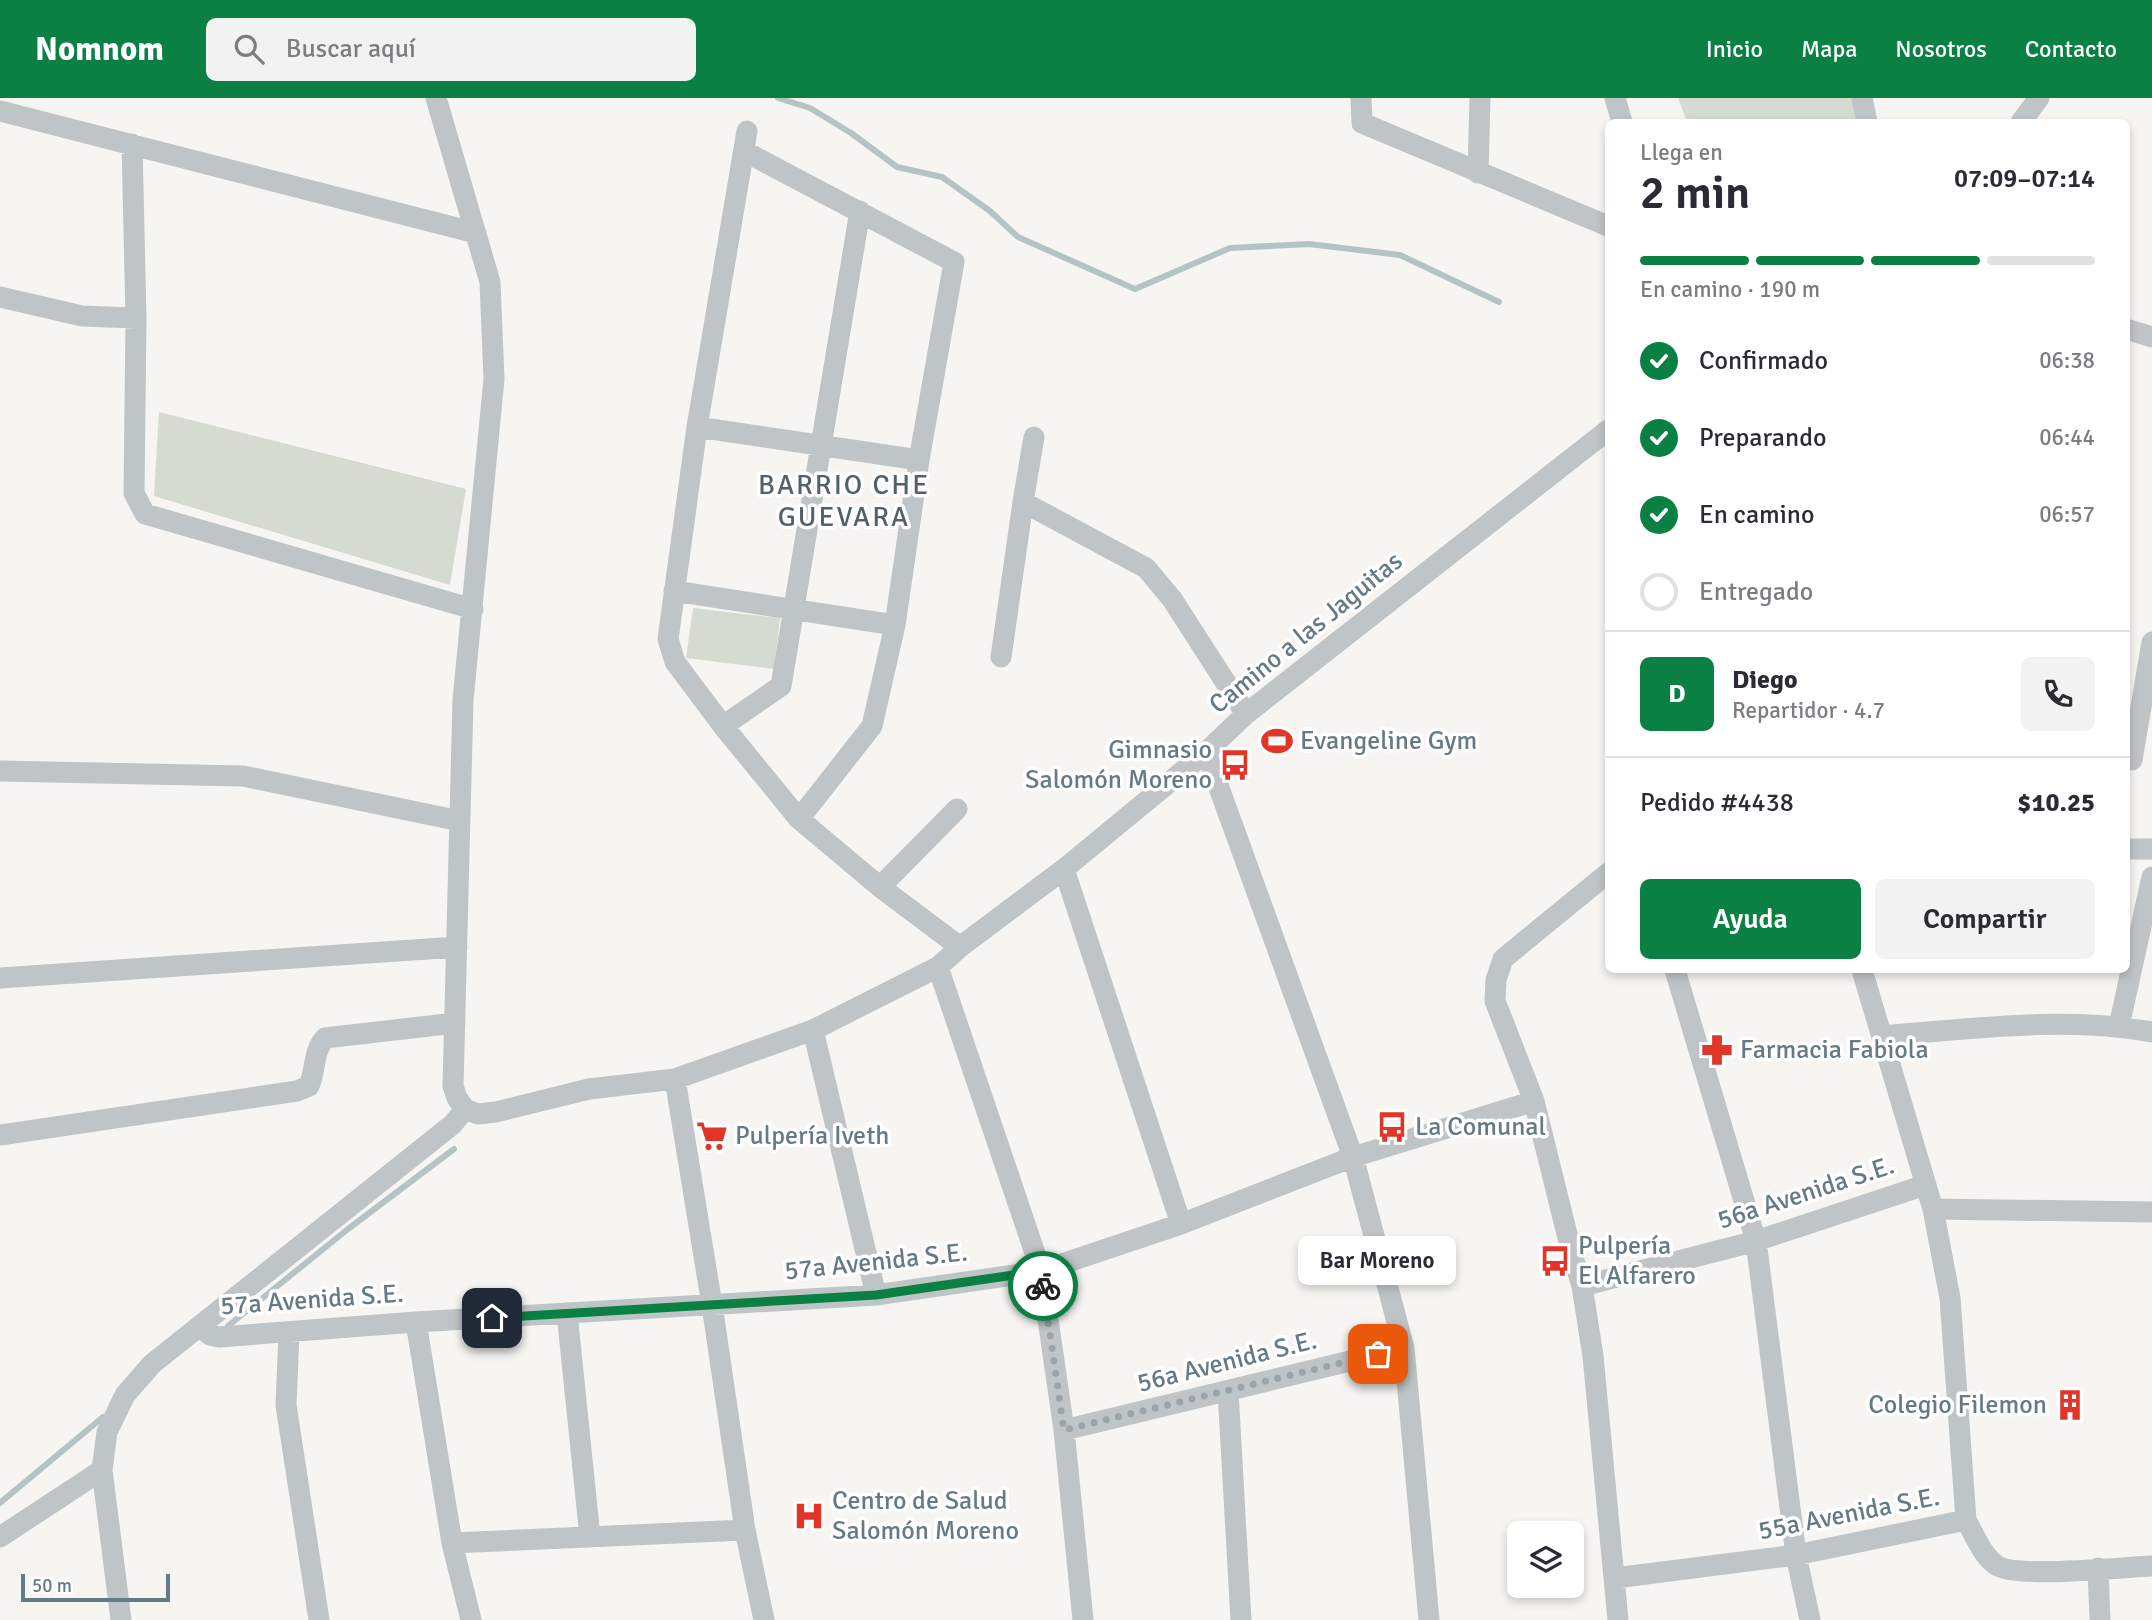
<!DOCTYPE html>
<html lang="es">
<meta charset="utf-8">
<style>
body{margin:0;font-family:Signika,sans-serif;background:#f2f2f3;color:#2b2b33;height:100vh;display:flex;flex-direction:column;font-size:26px;white-space:nowrap}
*{box-sizing:border-box;margin:0}
p{font-size:23px;color:#7c7c81}
.icon{flex:none;width:38px;height:38px;fill:none;stroke:currentColor;stroke-width:2;stroke-linecap:round;stroke-linejoin:round}
.map{position:relative;flex:1;overflow:hidden}
.drawer{position:absolute;left:1605px;top:21px;width:525px;height:854px;display:flex;flex-direction:column;background:#fff;border-radius:10px;box-shadow:0 4px 10px #0003}
.drawer>*{flex:none}
.tools{position:absolute;left:1507px;top:1423px;display:grid;gap:14px}
.tools a{display:grid;place-items:center;width:77px;height:77px;border-radius:10px;background:#fff;box-shadow:0 4px 10px #0003;font-size:35px}
.scale{position:absolute;left:21px;bottom:18px;width:149px;box-sizing:border-box;padding-left:7px;border:4px solid #657a83;border-top:0;font-size:19px;line-height:24px;white-space:nowrap;color:#657a83;-webkit-text-stroke:5px #fff;paint-order:stroke}
.pin{position:absolute;display:grid;place-items:center;width:60px;height:60px;color:#fff;margin:-30px;border-radius:14px;box-shadow:0 4px 10px #0006}
.courier{position:absolute;display:grid;place-items:center;width:70px;height:70px;margin:-35px;border:5px solid #0b8043;border-radius:50%;background:#fff;color:#222;box-shadow:0 2px 9px #0007}
.bubble{position:absolute;height:49px;border-radius:10px;background:#fff;box-shadow:0 4px 10px #0003;font-size:23px;font-weight:600;line-height:49px;text-align:center}
.headline em{font-style:normal;font-weight:600}
.headline div{display:flex;flex-direction:column-reverse}
.headline{display:flex;align-items:center;justify-content:space-between;height:119px;padding:0 35px}
h1{font-size:46px;font-weight:600;line-height:52px}
.bar{display:grid;grid-template-columns:repeat(4,1fr);gap:10px 7px;align-content:center;height:84px;padding:0 35px}
.bar i{height:9px;border-radius:5px;background:#e1e1e2}
.bar .selected{background:#0b8043}
.bar p{grid-column:span 4}
.line{display:flex;align-items:center;gap:18px;padding:0 35px;border-top:2px solid #e1e1e2}
.line div{flex:1}
.round{display:grid;place-items:center;flex:none;width:74px;height:74px;border-radius:10px;background:#f2f2f3}
ol{padding:0 35px;list-style:none}
li{display:flex;align-items:center;gap:21px;height:77px}
li p{margin-inline-start:auto}
li .icon{padding:7px;border-radius:50%;background:#0b8043;color:#fff;stroke-width:4}
li:last-child{color:#7c7c81}
li i{width:38px;height:38px;border:4px solid #e1e1e2;border-radius:50%}
.primary-button{display:flex;gap:14px;margin-top:auto;padding:14px 35px}
.primary-button a{flex:1;height:80px;border-radius:10px;background:#0b8043;color:#fff;font-size:28px;font-weight:600;line-height:80px;text-align:center}
.primary-button a+a{background:#f2f2f3;color:#2b2b33}
header{display:flex;align-items:center;gap:42px;box-sizing:border-box;height:98px;padding:0 35px;background:#0b8043;color:#fff}
header strong{font-size:33px}
nav{display:flex;gap:38px;margin-inline-start:auto;font-size:24px}
.search{width:490px;height:63px;background:#f2f2f3;display:flex;align-items:center;gap:18px;box-sizing:border-box;padding:0 24px;border-radius:10px;color:#7c7c81;font-size:26px}
.map>svg:first-child{display:block}
</style>
<header>
<strong>Nomnom</strong>
<div class="search"><svg class="icon" aria-label="search" viewBox="0 0 24 24"><circle cx="10" cy="10" r="6"/><path d="M15 15l6 6"/></svg>Buscar aquí</div>
<nav><a>Inicio</a><a>Mapa</a><a>Nosotros</a><a>Contacto</a></nav>
</header>
<div class="map">
<svg width="2152" height="1522" viewBox="0 0 2152 1522">
<rect width="100%" height="100%" fill="#f6f5f2"/>
<path fill="#d6dbd1" d="M1678,0H1856L1863,24H1687Z
M159,314L466,391L450,487L154,398Z
M693,510L780,520L774,571L686,560Z"/>
<g fill="none" stroke-linecap="round" stroke-linejoin="round">
<path stroke="#b4c4c5" stroke-width="6" d="M778,0L810,10L851,35L897,69L942,79L990,113L1018,139L1135,191L1230,150L1309,146L1400,157L1499,204
M228,1228L348,1131L454,1051
M0,1405L103,1319"/>
<path stroke="#bfc4c6" stroke-width="21" d="M436,0L490,184L494,281L463,602L453,988L457,1000L465,1011L478,1016L496,1014L589,991L675,981L813,932L938,869L960,849L1064,771L1206,654L1246,616L1608,332
M1361,0L1362,25L1608,128
M1615,0L1622,24
M1862,0L1867,24
M0,13L476,135
M2021,24L2039,0
M747,33L697,329L668,541L675,564L723,628L799,721L880,789L960,849
M132,46L136,220L134,395L145,416L473,511
M744,53L954,164L919,362L895,527L872,628L799,721
M1478,75L1480,0
M0,199L82,218L136,220
M2126,231L2152,239
M697,329L919,362
M1023,404L1146,470L1172,501L1246,616
M674,493L895,527
M1001,559L1023,404L1034,339
M723,628L781,588L860,113
M1206,654L1353,1059L1404,1250L1429,1522
M2132,662L2152,544
M0,673L243,678L460,723
M2126,751H2152
M1064,771L1181,1126
M1608,775L1503,861L1496,882L1495,903L1534,1003L1572,1156L1582,1188L1593,1258L1618,1522
M880,789L957,711
M938,869L1041,1173L1064,1332L1083,1522
M1675,872L1756,1143L1796,1457L1810,1522
M1862,872L1933,1111L1950,1200L1966,1422C1974,1436 1982,1457 1996,1467C2015,1481 2124,1469 2152,1468
M0,880L457,849
M2119,928L2152,779
M813,932L876,1197
M1882,938C1972,931 2063,918 2152,934
M675,981L712,1207L745,1432L764,1522
M0,1037L297,993L309,988C316,972 313,953 325,940L455,925
M1933,1111L2152,1114
M1582,1188L1756,1143L1925,1087
M567,1215L590,1439
M416,1224L452,1445L471,1522
M200,1229L210,1237L219,1239L416,1224L876,1197L1041,1173L1181,1126L1353,1059L1534,1003
M289,1235L286,1307L319,1522
M1228,1293L1241,1522
M1064,1332L1404,1250
M0,1439L102,1372
M452,1445L745,1432
M2098,1470L2100,1522
M1615,1480L1796,1457L1966,1422
M121,1522L102,1372L107,1334L125,1297L152,1266L453,1026L465,1011"/>
</g>
<g fill="none" stroke-linecap="round" stroke-linejoin="round">
<path stroke="#98a5aa" stroke-width="7" stroke-dasharray="0 12.6" d="M1043,1188L1064,1332L1378,1256"/>
<path stroke="#0b8043" stroke-width="9" d="M492,1220L876,1197L1041,1173L1043,1188"/>
</g>
<defs>
<symbol id="stadium-bare" viewBox="-9 -9 18 18"><path d="M0-5a6.5 5 0 1 0 0 10a6.5 5 0 1 0 0-10ZM-3.5-1.8h7v3.6h-7Z" fill="#e13527" stroke="#fff" stroke-width="2.5" paint-order="stroke"/></symbol>
<symbol id="bus-bare" viewBox="-9 -9 18 18"><path d="M-5-6H5V4H4V6H2V4H-2V6H-4V4H-5ZM-3.5-4V0h7V-4ZM-3.5 1.2v1.5H-2V1.2ZM2 1.2v1.5H3.5V1.2Z" fill="#e13527" stroke="#fff" stroke-width="2.5" paint-order="stroke"/></symbol>
<symbol id="pharmacy-bare" viewBox="-9 -9 18 18"><path d="M-2-6h4v4h4v4h-4v4h-4v-4h-4v-4h4Z" fill="#e13527" stroke="#fff" stroke-width="2.5" paint-order="stroke"/></symbol>
<symbol id="supermarket-bare" viewBox="-9 -9 18 18"><path d="M-6-5.5h2.5l.6 2H6L4.5 2H-2.5L-4.4-4H-6ZM-1.5 3.2a1.3 1.3 0 1 0 .1 0ZM3 3.2a1.3 1.3 0 1 0 .1 0Z" fill="#e13527" stroke="#fff" stroke-width="2.5" paint-order="stroke"/></symbol>
<symbol id="building-bare" viewBox="-9 -9 18 18"><path d="M-4-6H4V6H1V3H-1V6H-4ZM-2.5-4.3h1.7v1.8h-1.7ZM.8-4.3h1.7v1.8H.8ZM-2.5-1h1.7V.8h-1.7ZM.8-1h1.7V.8H.8Z" fill="#e13527" stroke="#fff" stroke-width="2.5" paint-order="stroke"/></symbol>
<symbol id="hospital-bare" viewBox="-9 -9 18 18"><path d="M-5-5h3v3.5h4V-5h3V5h-3V1.5h-4V5h-3Z" fill="#e13527" stroke="#fff" stroke-width="2.5" paint-order="stroke"/></symbol>
</defs>
<g fill-rule="evenodd">
<use href="#stadium-bare" x="1255" y="621" width="44" height="44"/>
<use href="#bus-bare" x="1213" y="645" width="44" height="44"/>
<use href="#pharmacy-bare" x="1695" y="930" width="44" height="44"/>
<use href="#bus-bare" x="1370" y="1007" width="44" height="44"/>
<use href="#supermarket-bare" x="690" y="1016" width="44" height="44"/>
<use href="#bus-bare" x="1533" y="1141" width="44" height="44"/>
<use href="#building-bare" x="2048" y="1285" width="44" height="44"/>
<use href="#hospital-bare" x="787" y="1396" width="44" height="44"/>
</g>
<g text-anchor="middle" dominant-baseline="central" stroke-width="7" stroke-linejoin="round" paint-order="stroke">
<g font-size="26" fill="#657a83" stroke="#fff">
<text transform="translate(1306 535) rotate(-39)">Camino a las Jaguitas</text>
<text transform="translate(1806 1095) rotate(-18)">56a Avenida S.E.</text>
<text transform="translate(876 1164) rotate(-6)">57a Avenida S.E.</text>
<text transform="translate(312 1202) rotate(-4)">57a Avenida S.E.</text>
<text transform="translate(1227 1264) rotate(-14)">56a Avenida S.E.</text>
<text transform="translate(1849 1416) rotate(-11)">55a Avenida S.E.</text>
</g>
<g font-size="26" fill="#657a83" stroke="#fff" text-anchor="start">
<text x="1300" y="643">Evangeline Gym</text>
<text x="1212" y="652" text-anchor="end">Gimnasio<tspan x="1212" dy="30">Salomón Moreno</tspan></text>
<text x="1740" y="952">Farmacia Fabiola</text>
<text x="1415" y="1029">La Comunal</text>
<text x="735" y="1038">Pulpería Iveth</text>
<text x="1578" y="1148">Pulpería<tspan x="1578" dy="30">El Alfarero</tspan></text>
<text x="2047" y="1307" text-anchor="end">Colegio Filemon</text>
<text x="832" y="1403">Centro de Salud<tspan x="832" dy="30">Salomón Moreno</tspan></text>
</g>
<g font-size="28" letter-spacing="2" fill="#536268" stroke="#fff">
<text x="844" y="387">BARRIO CHE<tspan x="844" dy="32">GUEVARA</tspan></text>
</g>
</g>
</svg>
<div class="tools">
<a><svg class="icon" aria-label="layers" viewBox="0 0 24 24"><path d="M12 4l9 5-9 5-9-5zM3 14l9 5 9-5"/></svg></a>
</div>
<div class="scale">50 m</div>
<div class="pin" style="left:1378px;top:1256px;background:#ea580c"><svg class="icon" aria-label="bag" viewBox="0 0 24 24"><path d="M5 8h14l-1 12H6zM9 8a3 3 0 0 1 6 0"/></svg></div>
<div class="pin" style="left:492px;top:1220px;background:#1f2937"><svg class="icon" aria-label="home" viewBox="0 0 24 24"><path d="M3 11l9-7 9 7M6 9v11h12V9"/></svg></div>
<div class="courier" style="left:1043px;top:1188px"><svg class="icon" aria-label="bike" viewBox="0 0 24 24"><circle cx="6" cy="16" r="4"/><circle cx="18" cy="16" r="4"/><path d="M6 16l4-8h5l3 8M10 8l3 8H6M13 5h3"/></svg></div>
<div class="bubble" style="left:1298px;top:1138px;width:158px">Bar Moreno</div>
<section class="drawer">
<div class="headline"><div><h1>2 min</h1><p>Llega en</p></div><em>07:09–07:14</em></div>
<div class="bar"><i class="selected"></i><i class="selected"></i><i class="selected"></i><i></i><p>En camino · 190 m</p></div>
<ol>
<li><svg class="icon" aria-label="check" viewBox="0 0 24 24"><path d="M5 12l5 5 9-10"/></svg>Confirmado<p>06:38</p></li>
<li><svg class="icon" aria-label="check" viewBox="0 0 24 24"><path d="M5 12l5 5 9-10"/></svg>Preparando<p>06:44</p></li>
<li><svg class="icon" aria-label="check" viewBox="0 0 24 24"><path d="M5 12l5 5 9-10"/></svg>En camino<p>06:57</p></li>
<li><i></i>Entregado</li>
</ol>
<div class="line" style="height:126px"><b class="round" style="background:#0b8043;color:#fff">D</b><div><b>Diego</b><p>Repartidor · 4.7</p></div><a class="round"><svg class="icon" aria-label="phone" viewBox="0 0 24 24"><path d="M5 4h4l2 5-3 2q2 4 5 5l2-3 5 2v4C11 20 4 13 5 4z"/></svg></a></div>
<div class="line" style="height:91px"><div>Pedido #4438</div><b>$10.25</b></div>
<div class="primary-button"><a>Ayuda</a><a>Compartir</a></div>
</section>
</div>
